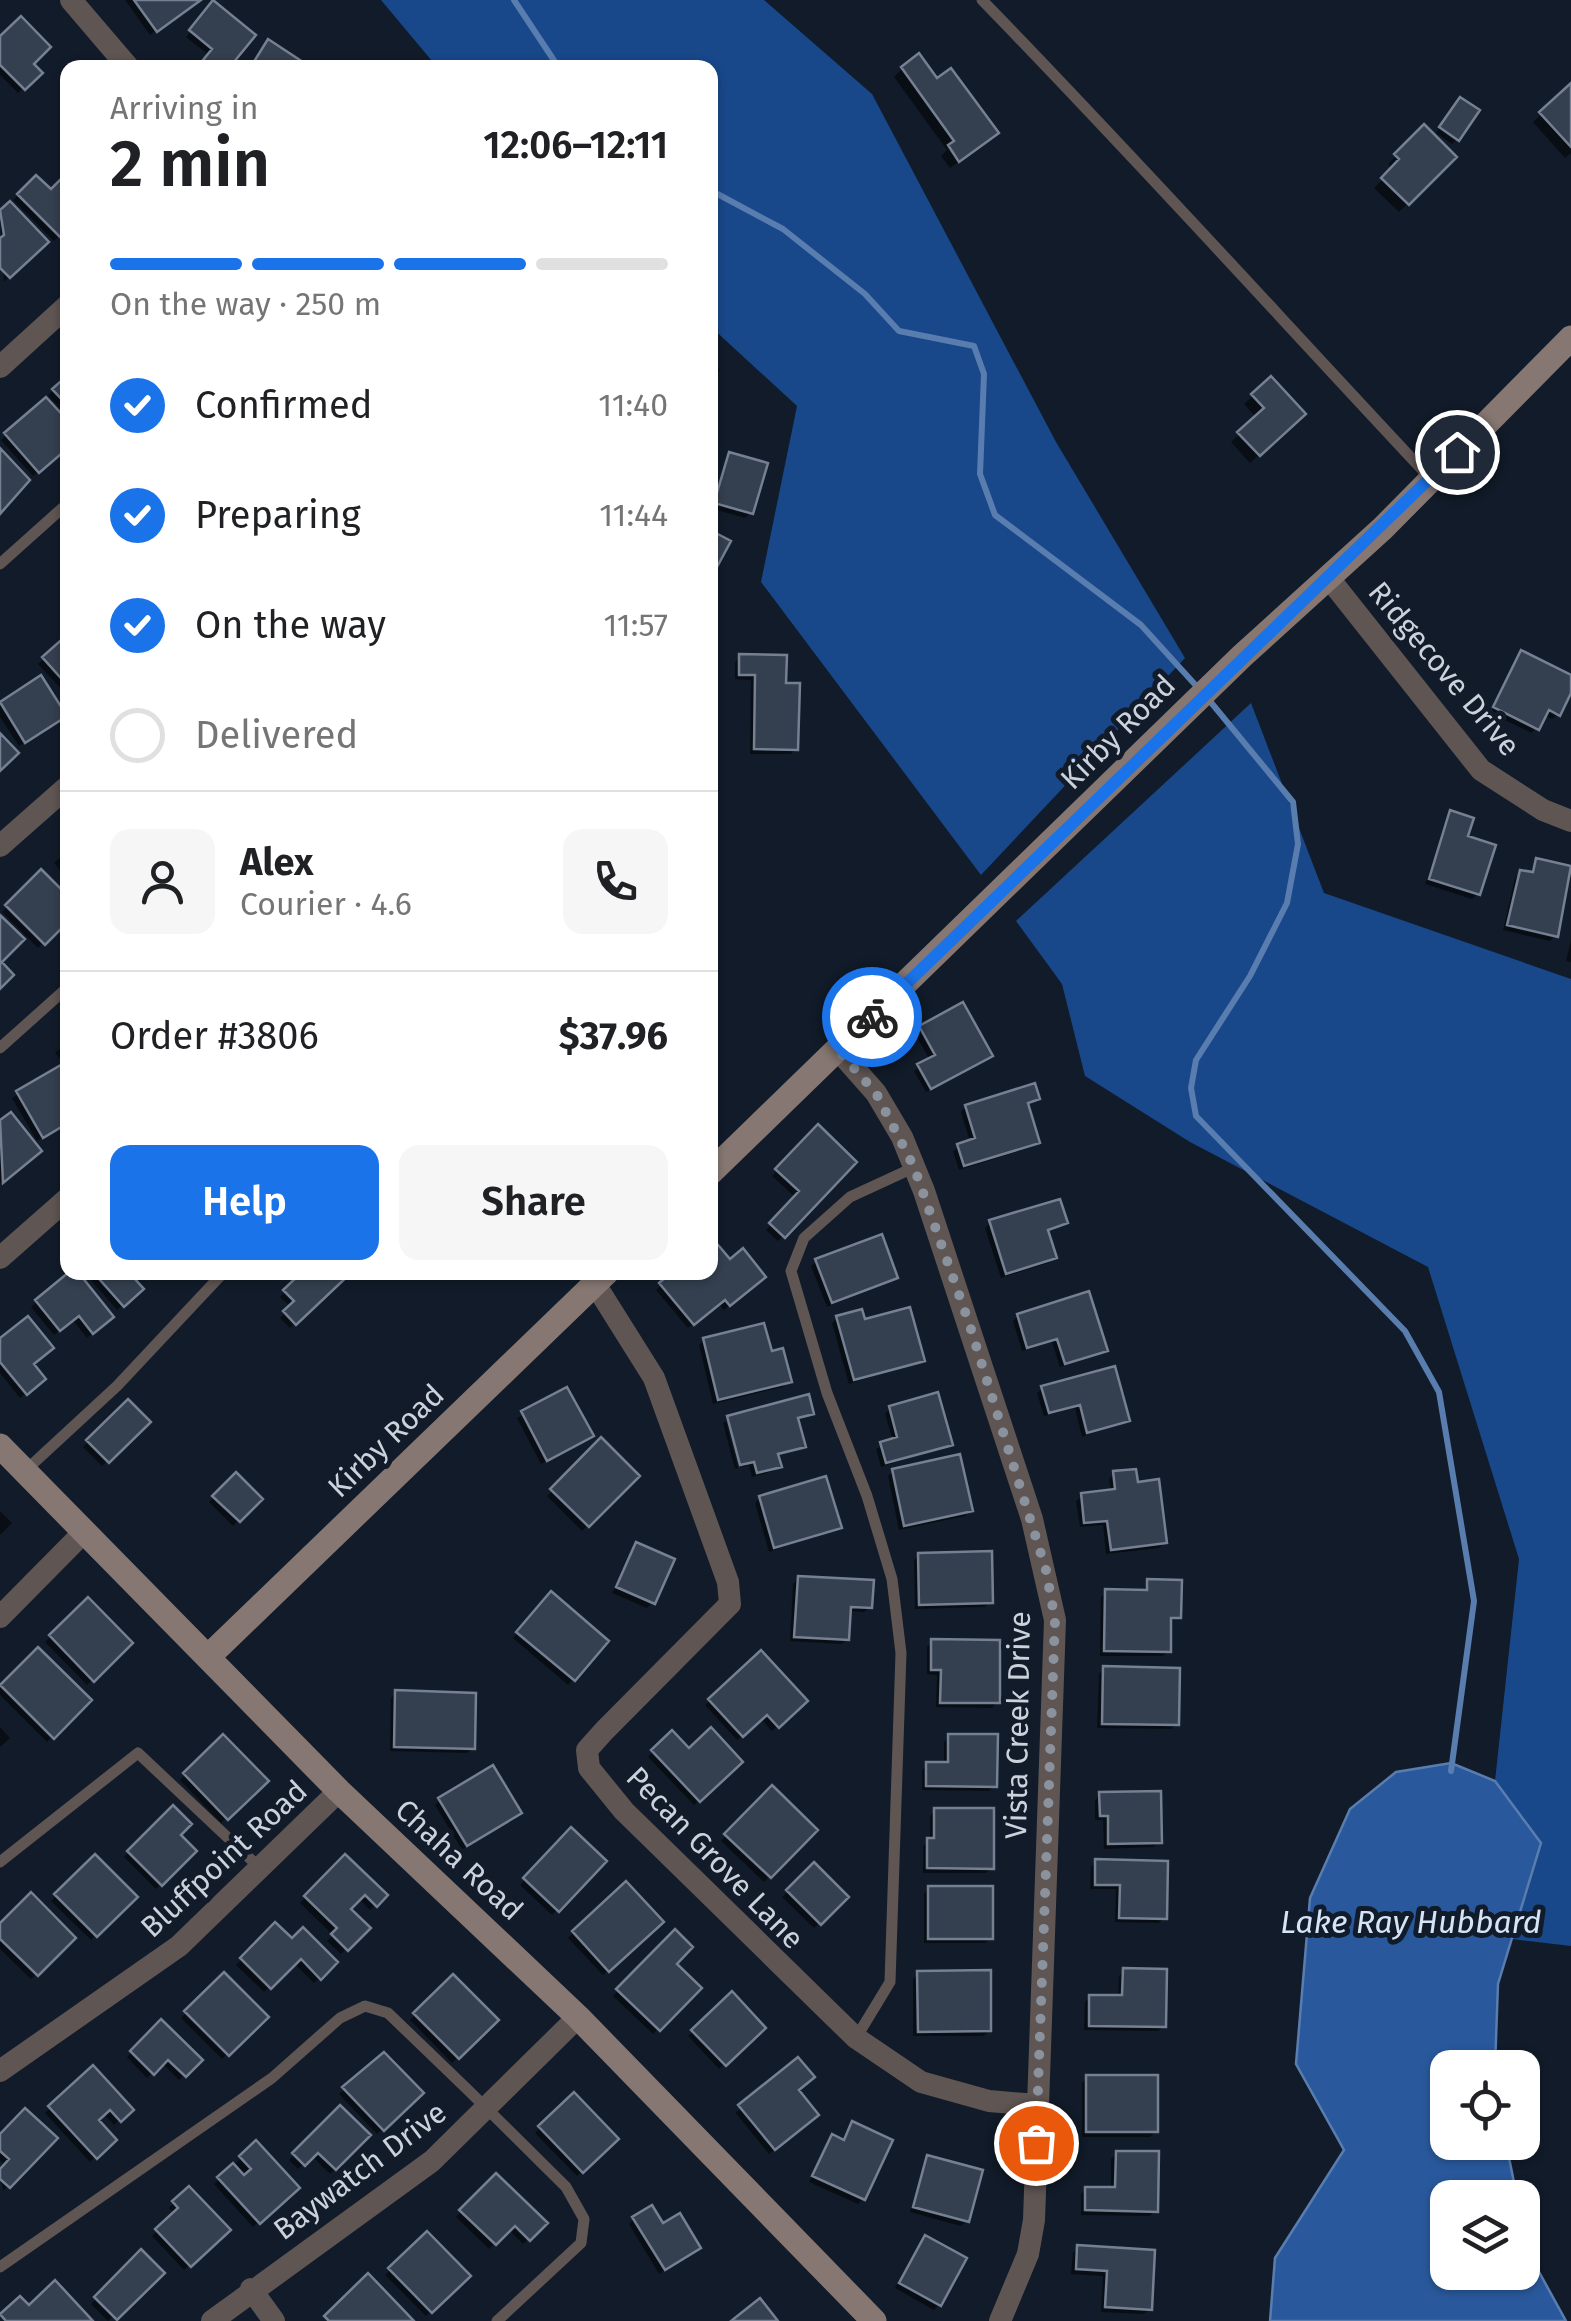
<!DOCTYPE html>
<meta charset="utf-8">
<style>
body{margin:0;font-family:"Fira Sans",sans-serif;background:#f6f6f6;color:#202124;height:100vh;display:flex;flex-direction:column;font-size:38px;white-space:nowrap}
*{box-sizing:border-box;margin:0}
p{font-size:32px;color:#757577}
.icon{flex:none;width:55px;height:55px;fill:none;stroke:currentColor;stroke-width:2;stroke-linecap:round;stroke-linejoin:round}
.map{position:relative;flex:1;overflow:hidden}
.sheet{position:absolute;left:60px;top:60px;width:658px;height:1220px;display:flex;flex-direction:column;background:#fff;border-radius:20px;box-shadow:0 2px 8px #0004}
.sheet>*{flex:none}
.controls{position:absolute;left:1430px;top:2050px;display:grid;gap:20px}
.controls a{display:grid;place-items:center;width:110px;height:110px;border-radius:20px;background:#fff;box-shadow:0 2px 8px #0004;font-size:50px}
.pin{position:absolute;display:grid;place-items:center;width:85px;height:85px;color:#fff;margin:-42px;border:5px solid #fff;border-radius:50%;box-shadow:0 2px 10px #0007}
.courier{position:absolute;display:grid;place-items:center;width:100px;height:100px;margin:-50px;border:8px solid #1a73e8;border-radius:50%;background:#fff;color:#222;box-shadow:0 2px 12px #0007}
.summary em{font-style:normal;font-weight:600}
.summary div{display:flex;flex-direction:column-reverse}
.summary{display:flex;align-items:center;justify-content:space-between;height:170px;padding:0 50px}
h1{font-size:65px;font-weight:600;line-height:75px}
.bar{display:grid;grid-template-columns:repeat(4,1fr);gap:15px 10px;align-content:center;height:120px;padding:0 50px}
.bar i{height:12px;border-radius:8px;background:#e0e0e0}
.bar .on{background:#1a73e8}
.bar p{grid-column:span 4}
.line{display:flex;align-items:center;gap:25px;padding:0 50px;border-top:2px solid #e0e0e0}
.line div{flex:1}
.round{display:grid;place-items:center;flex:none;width:105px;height:105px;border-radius:20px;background:#f6f6f6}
ol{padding:0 50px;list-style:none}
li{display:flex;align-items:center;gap:30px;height:110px}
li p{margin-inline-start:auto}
li .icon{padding:10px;border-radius:50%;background:#1a73e8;color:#fff;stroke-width:4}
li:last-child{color:#757577}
li i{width:55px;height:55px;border:5px solid #e0e0e0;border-radius:50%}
.button{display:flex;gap:20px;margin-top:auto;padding:20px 50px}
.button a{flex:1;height:115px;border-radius:20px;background:#1a73e8;color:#fff;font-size:40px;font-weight:600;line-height:115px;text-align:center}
.button a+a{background:#f6f6f6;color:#202124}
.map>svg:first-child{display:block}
</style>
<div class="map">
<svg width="1571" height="2321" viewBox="0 0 1571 2321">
<rect width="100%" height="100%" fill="#111b29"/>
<path fill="#18488a" d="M381,0H764L872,94L1056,442L1185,658L981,875L761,582L797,406L710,326V68L437,67Z
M1251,703L1324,893L1571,979V1946L1512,1939L1541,1843L1495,1781L1519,1559L1428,1267L1190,1142L1085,1076L1062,984L1016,921Z"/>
<path fill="#29599c" stroke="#5a7daf" stroke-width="2.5" d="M1451,1763L1495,1781L1541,1843L1498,1984L1495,2067L1448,2068V2142L1506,2143L1517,2197L1448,2198V2272H1522L1523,2227L1527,2250L1566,2321H1270L1275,2258L1344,2150L1296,2064L1310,1898L1350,1809L1396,1772Z"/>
<path fill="#0007" d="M125,0H198L150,35Z
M208,9L226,68H199L209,55L186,37Z
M0,40L39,73L18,93L0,75Z
M902,69L987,141L950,168L941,156L947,150L894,77Z
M1571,87V153L1565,158L1533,122Z
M1455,106L1457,139L1452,144L1436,133Z
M1424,128L1454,157L1399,212L1374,188L1393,169L1388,164Z
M36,178L68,228L54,241L13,200Z
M10,205L45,242L4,282L0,213Z
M710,363L720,370L710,382Z
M68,378V417L48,395Z
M1271,379L1303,414L1250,463L1231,442L1257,418L1244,404Z
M46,401L68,446L33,476L1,440Z
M730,455L750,513L745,518L710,508Z
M68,638V696L38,664Z
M740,657L784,685L796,749L791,754H750L751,680L735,679V662Z
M1517,659L1571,678L1558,714L1552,719L1543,715L1532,733L1490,713Z
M41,679L59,720L19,746L0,717V705Z
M1451,813L1465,838L1478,894L1472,899L1425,884Z
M68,851V879L54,863Z
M1537,861L1571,869L1555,936L1550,941L1503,930L1515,878L1521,872L1530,874Z
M41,873L68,919L38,948L2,912Z
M1571,940V962L1566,961Z
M920,1028L984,1060L926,1092L914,1071L930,1060L915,1034Z
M68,1042V1068L55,1053Z
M60,1068L68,1081V1123L37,1141L12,1098Z
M1037,1099L1026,1106L1037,1142L1032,1147L959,1170L953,1151L970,1142L961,1112L966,1107Z
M10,1115L34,1156L0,1183V1124Z
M818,1128L854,1162L778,1241L766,1230L796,1198L772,1176Z
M990,1223H1065L1046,1232L1054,1258L1048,1263L1001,1278L985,1228Z
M713,1242L730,1263L758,1282L724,1310L718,1303L688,1328L656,1290L676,1272H710Z
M817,1261L896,1278L827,1307L811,1266Z
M73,1272L106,1322L87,1338L72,1319L54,1335L31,1307Z
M84,1272H135L131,1278L141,1289L117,1310Z
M305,1272H349L290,1328L280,1318L291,1307L280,1297Z
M1018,1316L1105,1350L1060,1367L1052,1342L1022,1351L1013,1321Z
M838,1318L863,1322L922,1360L849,1384L832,1323Z
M704,1340L770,1354L789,1381L783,1387L713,1404L699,1345Z
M0,1342L31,1365L38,1384L20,1398L0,1373Z
M1043,1388L1127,1420L1082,1437L1075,1408L1044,1416L1037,1393Z
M566,1390L590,1436L541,1464L517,1418Z
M128,1402L147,1422L102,1466L83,1447Z
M890,1408L950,1444L881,1467L876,1449L893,1441L885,1414Z
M811,1413L796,1421L803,1446L776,1457L779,1466L774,1471L752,1477L749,1465L743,1467L730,1418Z
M726,1421L738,1468L735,1469L723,1423Z
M601,1441L637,1476L582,1531L547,1496Z
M893,1471L970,1510L965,1516L899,1530L888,1476Z
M1114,1474L1136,1485L1164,1543L1159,1548L1106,1554L1103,1525L1080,1527L1076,1501L1082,1496L1111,1492L1109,1479Z
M236,1476L259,1499L233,1526L209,1502Z
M760,1498L839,1527L769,1552L755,1503Z
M0,1511L12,1523L0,1535Z
M636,1545L653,1602L647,1608L612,1593Z
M919,1555L990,1602L985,1607L915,1609L914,1560Z
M799,1578L870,1607L864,1612L849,1611L847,1639L842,1644L790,1641L793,1584Z
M1148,1582L1178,1617L1169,1622L1168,1651L1163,1656H1100L1101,1597L1106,1592H1143Z
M551,1595L606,1641L568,1685L513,1638Z
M88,1600L129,1643L87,1685L45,1642Z
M932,1642L997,1702L992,1708L936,1707L937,1675L927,1674V1647Z
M38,1650L89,1700L47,1742L0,1695V1688Z
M761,1654L805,1701L772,1731L761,1719L737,1740L705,1705Z
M1104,1669L1176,1724L1171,1729L1097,1728L1099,1674Z
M396,1693L472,1748L467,1753L390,1751L391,1698Z
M0,1727L10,1738L0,1747Z
M672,1733L689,1751L740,1762L694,1805L648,1757Z
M949,1736L994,1786L989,1791L922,1790V1770L927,1765H944V1742Z
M223,1738L265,1781L221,1823L180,1780Z
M772,1789L814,1830L764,1882L721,1841Z
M1100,1795L1159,1842L1154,1847L1104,1849L1103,1820H1095V1800Z
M440,1800L519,1813L462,1850L435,1805Z
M173,1808L177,1835L193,1851L156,1889L124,1857Z
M936,1810L991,1868L986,1873H923V1846L930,1841V1816Z
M571,1831L603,1861L552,1915L520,1885Z
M95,1857L134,1897L91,1940L51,1901Z
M345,1857L385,1895L370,1910L358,1898L348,1909L367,1928L341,1954L327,1941L333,1935L300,1903Z
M1096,1862L1164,1918L1159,1923L1115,1922L1116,1889H1090L1091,1867Z
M814,1865L846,1897L814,1928L782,1897Z
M626,1884L660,1922L603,1975L568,1938Z
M929,1888L991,1938L985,1943H924V1894Z
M275,1925L292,1942L335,1962L314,1983L294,1963L264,1992L236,1965Z
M0,1926L73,1938L31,1979L0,1949Z
M675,1932L673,1964L698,1988L653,2034L613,1996Z
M1124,1971L1163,2026L1158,2031L1084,2030L1085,2002L1090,1997L1118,1998L1119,1976Z
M918,1974L989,2030L984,2036H913V1979Z
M224,1975L265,2017L222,2059L181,2018Z
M453,1978L495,2020L452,2063L410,2020Z
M732,1995L763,2028L719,2069L688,2036Z
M161,2022L199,2060L179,2080L162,2063L147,2078L127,2057Z
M384,2055L420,2093L377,2134L339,2094Z
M92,2068L131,2109L114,2125L103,2113L95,2120L113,2140L90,2162L45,2113Z
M1087,2078L1156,2131L1150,2137H1082V2083Z
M796,2091L810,2120L769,2154L735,2112Z
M574,2096L616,2139L577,2176L535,2133Z
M340,2108L368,2135L330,2174L312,2156L298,2169L289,2160Z
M853,2124L863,2199L858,2204L809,2182L827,2142L832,2137L842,2142Z
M0,2138H54L3,2191L0,2172L6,2166L0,2160Z
M256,2144L296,2188L253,2227L214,2184Z
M1117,2153L1156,2210L1150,2216L1081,2215V2194L1086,2189H1111V2159Z
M928,2158L967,2221L961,2226L910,2212Z
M496,2176L545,2223L523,2244L508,2229L489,2249L456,2217Z
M189,2189L227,2230L184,2270L152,2236L175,2214L169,2208Z
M634,2219L663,2227L698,2248L659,2274L629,2224Z
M427,2234L467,2276L426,2316L385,2275Z
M921,2243L939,2304L934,2310L895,2288Z
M1078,2248L1153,2252L1150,2309L1144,2314L1101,2312L1103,2276L1071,2274L1073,2253Z
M141,2253L161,2273L108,2321L91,2304Z"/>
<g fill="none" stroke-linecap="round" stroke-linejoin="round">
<path stroke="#5a7daf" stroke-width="6" d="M514,0L559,68
M710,190L783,229L865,294L899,331L974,346L984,374L980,474L995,515L1141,625L1200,690
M1209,700L1293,802L1298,844L1287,903L1250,976L1196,1060L1191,1088L1196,1116L1405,1331L1439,1392L1474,1601L1451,1771"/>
</g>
<path fill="#343f4f" stroke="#758193" stroke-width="2.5" d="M134,0H201L157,32Z
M213,0L256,35L229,68L199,65L212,49L189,30Z
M21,16L51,47L34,64L43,73L25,90L0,65V36Z
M268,39L312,68H250Z
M919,53L937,78L951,68L999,133L959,162L948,145L954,141L901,67Z
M1571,83V147L1539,112Z
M1460,97L1480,110L1459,141L1439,127Z
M1424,124L1457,157L1409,205L1381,178L1399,159L1394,154Z
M68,172V231L61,238L17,194L36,175L51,189Z
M10,201L49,242L10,278L0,268V238L4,235L0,210Z
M68,375V406L52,389Z
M1271,376L1306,414L1260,456L1237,432L1264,408L1251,394Z
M46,397L68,421V448L39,473L4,433Z
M0,448L30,480L0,514Z
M729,452L768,463L753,514L714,503Z
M710,530L731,541L710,580Z
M68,634V686L42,657Z
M1521,650L1571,675V693L1560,716L1549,710L1539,730L1493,707Z
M739,654L787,655L786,683H800L798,750L754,749L755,675H739Z
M41,675L67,716L25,743L0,702Z
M0,733L19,753L0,771Z
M1450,810L1474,818L1468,836L1496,845L1480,895L1429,879Z
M1536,858L1571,866L1558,937L1507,925L1520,870L1533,872Z
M41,869L68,896V922L45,945L5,905Z
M0,915L25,939L2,962L14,975L0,989Z
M963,1002L993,1056L931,1089L917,1064L935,1055L919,1026Z
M61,1065L68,1076V1123L43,1138L16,1091Z
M1035,1083L1040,1099L1028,1103L1040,1143L964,1166L957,1144L975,1138L965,1105Z
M11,1112L42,1151L3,1183L0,1120Z
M818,1124L857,1162L785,1238L769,1223L799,1191L775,1169Z
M1060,1199L1068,1223L1048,1230L1057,1258L1006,1274L989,1220Z
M882,1234L898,1278L832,1303L815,1259Z
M713,1239L730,1259L743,1248L766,1277L730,1306L725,1300L694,1325L659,1283L672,1272H710Z
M69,1272H78L114,1317L93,1334L79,1316L60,1331L35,1300Z
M93,1272H140L134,1278L144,1289L124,1307Z
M302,1272H352L296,1325L283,1311L294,1301L283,1290Z
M1089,1291L1108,1351L1065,1364L1057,1339L1027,1348L1017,1314Z
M910,1307L925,1361L854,1380L836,1316L862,1309L865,1319Z
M28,1316L54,1348L34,1364L46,1379L27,1395L0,1362V1338Z
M764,1323L772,1351L783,1348L792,1382L718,1400L703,1338Z
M1115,1366L1130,1421L1087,1433L1080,1405L1049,1413L1041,1386Z
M567,1387L594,1436L547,1461L521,1411Z
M938,1392L953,1445L886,1463L880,1442L897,1437L889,1406Z
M809,1394L814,1414L798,1418L806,1447L778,1454L782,1467L757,1473L754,1462L740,1465L727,1416Z
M128,1399L151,1422L109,1463L86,1440Z
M601,1437L640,1476L589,1527L550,1489Z
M960,1454L973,1511L904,1526L892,1469Z
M1136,1469L1138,1482L1159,1479L1167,1543L1111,1550L1107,1521L1084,1523L1081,1493L1115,1489L1113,1471Z
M236,1472L263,1499L240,1522L212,1496Z
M826,1476L842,1528L774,1548L759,1496Z
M636,1542L675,1559L655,1604L616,1587Z
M992,1551L993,1603L919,1605L918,1553Z
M798,1576L874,1580L872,1608L851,1607L849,1640L794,1637Z
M1147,1579L1182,1580L1181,1618H1171V1652L1104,1651L1105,1589L1147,1590Z
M551,1591L609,1641L575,1681L516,1632Z
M88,1597L133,1643L94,1682L49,1635Z
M931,1639L1000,1640V1703H940L941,1670H931Z
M38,1647L92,1700L54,1739L0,1685Z
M761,1650L808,1701L779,1728L767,1715L743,1737L708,1699Z
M1103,1666L1180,1668L1179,1725L1102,1724Z
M395,1690L476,1693L475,1749L394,1747Z
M711,1727L743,1762L700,1802L651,1750L672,1730L689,1748Z
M223,1734L269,1781L228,1820L183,1773Z
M948,1734H998L997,1787L926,1786V1762H948Z
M493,1765L522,1813L467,1846L438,1798Z
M772,1785L818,1830L771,1878L724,1834Z
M1161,1791L1162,1843L1108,1844V1816H1100L1099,1792Z
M173,1805L192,1824L181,1835L197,1851L162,1886L127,1851Z
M934,1808H994V1869L927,1868V1838H934Z
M571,1827L607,1861L559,1912L523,1878Z
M95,1854L138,1897L97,1937L54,1894Z
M345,1854L388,1895L377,1907L365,1895L351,1909L371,1928L348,1951L331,1934L337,1928L304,1896Z
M1095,1859L1168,1861L1167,1919L1119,1918L1120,1885H1095Z
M814,1862L849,1897L821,1925L786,1890Z
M626,1881L664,1922L609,1972L572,1931Z
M928,1886H993V1939H928Z
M31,1892L76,1938L38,1976L0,1939V1923Z
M275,1922L292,1938L303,1927L338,1962L321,1980L301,1959L271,1989L240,1958Z
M675,1929L693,1947L677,1964L702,1988L660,2031L616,1989Z
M1123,1968L1167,1969L1166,2027L1089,2026V1995H1122Z
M991,1970V2031L918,2032L917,1971Z
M224,1972L269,2017L229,2056L184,2011Z
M453,1974L499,2020L459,2059L413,2013Z
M732,1991L766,2028L726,2066L691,2030Z
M161,2019L203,2060L186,2077L168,2060L154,2075L130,2051Z
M384,2052L424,2093L384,2131L342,2087Z
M798,2057L815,2077L799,2090L819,2115L775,2150L738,2105Z
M93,2065L134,2110L121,2122L110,2110L99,2120L117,2140L97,2159L48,2106Z
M1086,2075H1158V2132H1086Z
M574,2092L619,2139L583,2173L538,2126Z
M340,2105L371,2135L336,2170L318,2153L305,2166L292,2153Z
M25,2108L58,2138L10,2188L0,2179V2169L9,2159L0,2151V2134Z
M852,2121L893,2140L865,2200L812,2176L832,2134L844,2140Z
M256,2140L300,2188L260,2224L217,2177L233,2163L244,2175L251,2169L239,2156Z
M1116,2151H1159L1158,2212L1085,2210V2187H1115Z
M927,2155L983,2170L969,2222L913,2207Z
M496,2173L548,2223L530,2241L515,2226L496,2245L459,2210Z
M189,2186L231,2230L191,2267L155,2229L178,2208L172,2201Z
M652,2205L663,2223L680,2213L701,2248L665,2270L632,2217Z
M427,2231L471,2276L432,2313L388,2268Z
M925,2235L967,2258L941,2306L899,2283Z
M1077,2245L1155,2250L1152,2310L1105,2307L1107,2271L1076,2269Z
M141,2249L165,2273L117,2320L94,2297Z
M368,2273L414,2321H329L324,2316Z
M55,2280L93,2321H6L0,2314L20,2296L29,2305Z
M760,2298L778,2321H731Z"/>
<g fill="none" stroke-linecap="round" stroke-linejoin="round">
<path stroke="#5f5552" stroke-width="11" d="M982,0C1135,157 1281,319 1431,479
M0,564L68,503
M0,1048L68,987
M25,1471L117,1386L224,1272
M0,1862L138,1753L261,1869
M856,2038L890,1982L901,1653L892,1579L867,1496L827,1393L791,1271L804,1238L850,1197L915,1167
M0,2267L272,2078L340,2018L365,2006L388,2013L467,2089L566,2187L584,2219L581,2243L497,2321"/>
<path stroke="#5f5552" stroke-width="22" d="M71,0L129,68
M0,367L68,305
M1328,577L1481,770L1543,810L1571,821
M0,846L68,786
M838,1050L876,1093L902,1137L924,1191L1032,1519L1055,1620L1034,2220L1028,2254L1000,2321
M0,1258L68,1198
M595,1284L654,1378L728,1582L730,1604L604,1731L587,1750L589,1768L624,1811L856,2038L921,2082L989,2101L1037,2105
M0,1617L84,1532
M0,2071L179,1946L339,1791
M251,2289L274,2321
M212,2321L432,2161L578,2017"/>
<path stroke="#867772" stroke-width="25" d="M710,1173L1242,656L1383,528L1571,338
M0,1446L339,1791L578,2017L874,2321
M210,1655L607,1272"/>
</g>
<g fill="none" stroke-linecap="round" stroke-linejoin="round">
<path stroke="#8a929d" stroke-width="10" stroke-dasharray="0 18" d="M872,1017L838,1050L876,1093L914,1167L969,1323L1046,1570L1055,1620L1036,2143"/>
<path stroke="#1a73e8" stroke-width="12" d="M872,1017L1457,452"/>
</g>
<g text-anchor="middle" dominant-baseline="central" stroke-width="10" stroke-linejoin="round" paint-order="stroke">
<g font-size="30" fill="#cbd2db" stroke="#111b29">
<text transform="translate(1444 669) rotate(50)">Ridgecove Drive</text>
<text transform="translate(1118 732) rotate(-45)">Kirby Road</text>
<text transform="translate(386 1441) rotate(-44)">Kirby Road</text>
<text transform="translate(1018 1725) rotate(-89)">Vista Creek Drive</text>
<text transform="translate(715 1858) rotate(46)">Pecan Grove Lane</text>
<text transform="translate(224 1859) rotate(-43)">Bluffpoint Road</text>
<text transform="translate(459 1860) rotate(43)">Chaha Road</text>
<text transform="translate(360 2171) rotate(-37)">Baywatch Drive</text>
</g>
<g font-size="32" font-style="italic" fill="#d6e4f7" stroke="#111b29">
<text x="1411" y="1922">Lake Ray Hubbard</text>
</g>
</g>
</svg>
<div class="controls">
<a><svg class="icon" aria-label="locate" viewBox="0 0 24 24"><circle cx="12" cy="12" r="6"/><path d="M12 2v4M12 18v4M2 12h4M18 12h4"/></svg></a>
<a><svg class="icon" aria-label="layers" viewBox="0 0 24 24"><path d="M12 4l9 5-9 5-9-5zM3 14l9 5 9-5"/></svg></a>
</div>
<div class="pin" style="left:1036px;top:2143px;background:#ea580c"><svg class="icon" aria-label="bag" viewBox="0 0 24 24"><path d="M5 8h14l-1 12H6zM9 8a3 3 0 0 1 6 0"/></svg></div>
<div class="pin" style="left:1457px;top:452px;background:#1f2937"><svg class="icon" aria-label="home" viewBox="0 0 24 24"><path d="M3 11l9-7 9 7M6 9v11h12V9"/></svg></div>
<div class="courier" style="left:872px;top:1017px"><svg class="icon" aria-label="bike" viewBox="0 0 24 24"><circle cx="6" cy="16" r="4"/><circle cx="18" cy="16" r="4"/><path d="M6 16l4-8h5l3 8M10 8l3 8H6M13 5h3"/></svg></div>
<section class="sheet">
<div class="summary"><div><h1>2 min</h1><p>Arriving in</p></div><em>12:06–12:11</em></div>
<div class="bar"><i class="on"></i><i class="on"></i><i class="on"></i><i></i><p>On the way · 250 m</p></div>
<ol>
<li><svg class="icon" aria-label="check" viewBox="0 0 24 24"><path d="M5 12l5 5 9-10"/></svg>Confirmed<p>11:40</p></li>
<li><svg class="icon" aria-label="check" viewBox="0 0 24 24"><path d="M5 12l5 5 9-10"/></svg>Preparing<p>11:44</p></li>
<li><svg class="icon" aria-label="check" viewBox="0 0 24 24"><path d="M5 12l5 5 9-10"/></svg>On the way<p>11:57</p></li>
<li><i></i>Delivered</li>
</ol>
<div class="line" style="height:180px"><a class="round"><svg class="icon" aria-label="person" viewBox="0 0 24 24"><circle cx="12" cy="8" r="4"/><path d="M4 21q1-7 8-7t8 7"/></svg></a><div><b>Alex</b><p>Courier · 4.6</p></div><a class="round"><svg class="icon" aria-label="phone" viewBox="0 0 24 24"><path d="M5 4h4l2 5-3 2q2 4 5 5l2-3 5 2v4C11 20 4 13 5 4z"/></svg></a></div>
<div class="line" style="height:130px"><div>Order #3806</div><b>$37.96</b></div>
<div class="button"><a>Help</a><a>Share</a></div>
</section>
</div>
